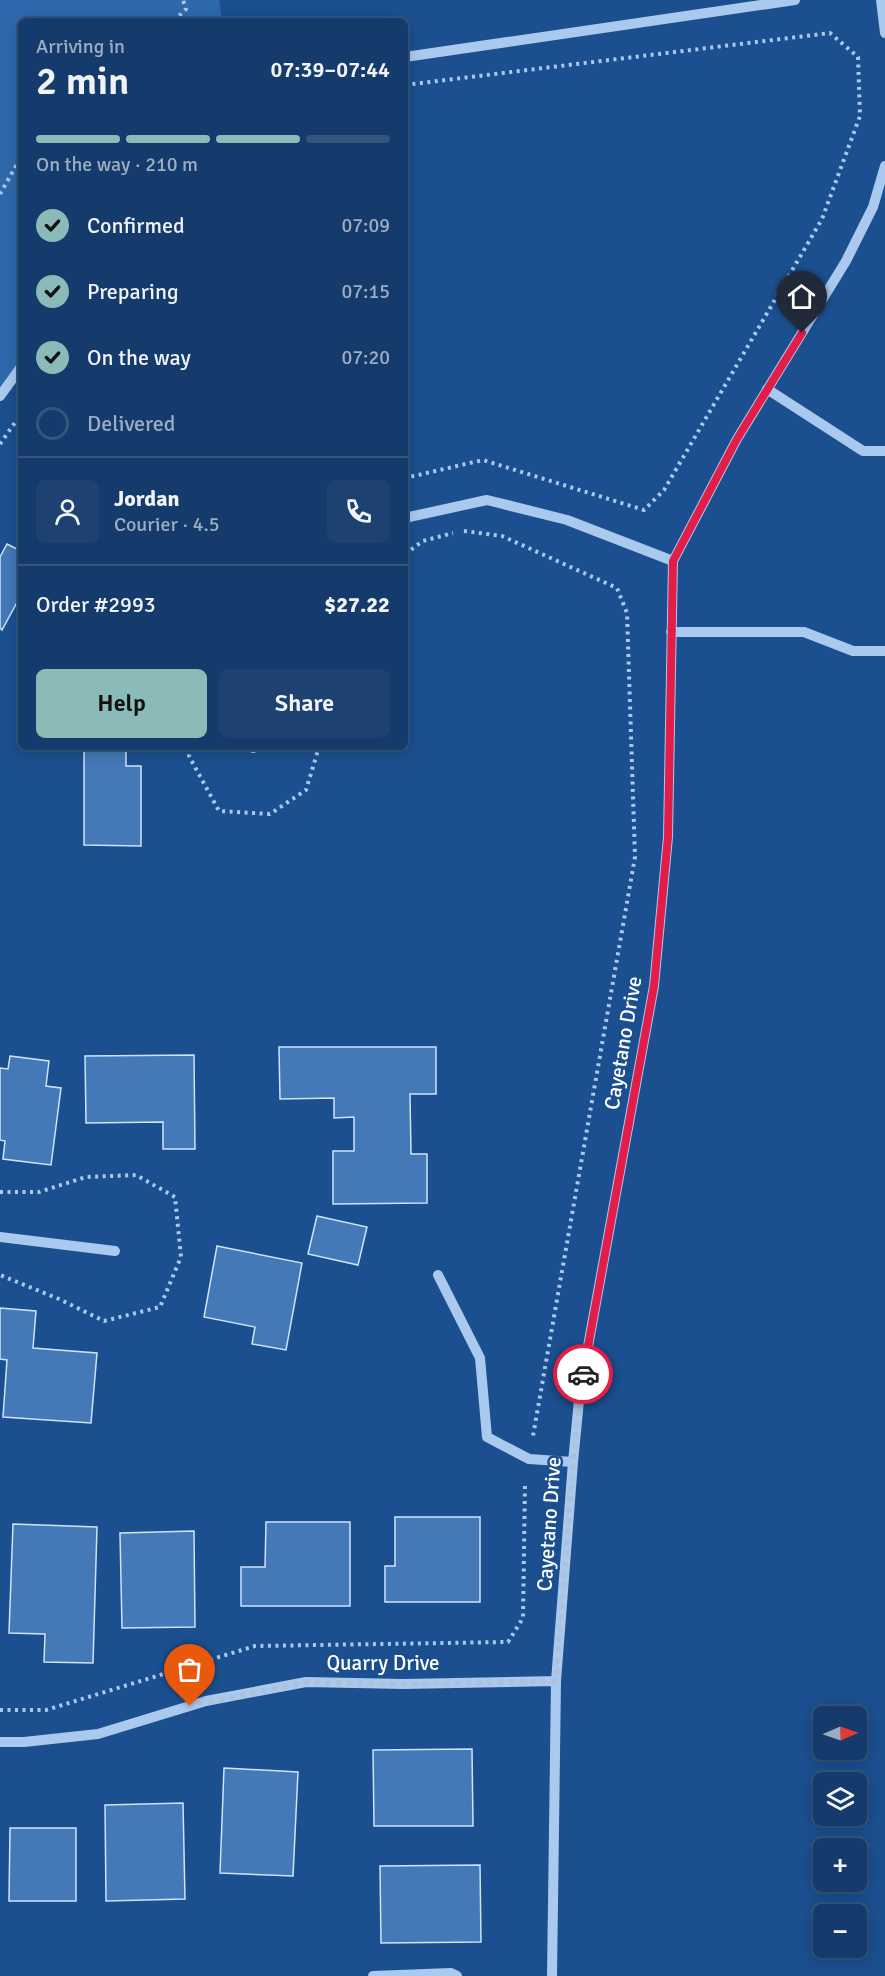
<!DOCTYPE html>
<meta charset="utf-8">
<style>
body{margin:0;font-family:Signika,sans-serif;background:#1d4271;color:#f1f3f6;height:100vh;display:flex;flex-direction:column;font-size:22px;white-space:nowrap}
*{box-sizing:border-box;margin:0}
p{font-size:20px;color:#9dadc1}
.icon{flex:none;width:33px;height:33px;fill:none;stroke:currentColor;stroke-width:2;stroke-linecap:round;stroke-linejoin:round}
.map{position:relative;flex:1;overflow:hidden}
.panel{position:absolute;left:18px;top:18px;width:390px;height:732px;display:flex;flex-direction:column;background:#143b6b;border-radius:9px;box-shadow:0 3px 15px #0003,0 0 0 2px #33557e}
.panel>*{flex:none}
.needle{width:39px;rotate:88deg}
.controls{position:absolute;left:813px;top:1706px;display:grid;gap:12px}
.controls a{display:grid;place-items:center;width:54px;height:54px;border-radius:9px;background:#143b6b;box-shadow:0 3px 15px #0003,0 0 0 2px #33557e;font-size:30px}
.pin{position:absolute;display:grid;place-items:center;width:51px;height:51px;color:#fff;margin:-62px -26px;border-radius:50% 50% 50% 0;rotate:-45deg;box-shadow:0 0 6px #0007}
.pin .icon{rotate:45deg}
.courier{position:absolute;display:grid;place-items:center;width:60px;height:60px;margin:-30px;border:4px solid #e11d48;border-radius:50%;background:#fff;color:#222;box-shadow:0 2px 8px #0007}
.overview em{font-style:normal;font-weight:600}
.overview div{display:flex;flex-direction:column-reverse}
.overview{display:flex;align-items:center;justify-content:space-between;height:102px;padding:0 18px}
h1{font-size:39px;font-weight:600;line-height:45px}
.bar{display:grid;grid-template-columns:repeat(4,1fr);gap:9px 6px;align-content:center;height:72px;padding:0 18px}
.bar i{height:8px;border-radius:4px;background:#33557e}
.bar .selected{background:#8bbbb9}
.bar p{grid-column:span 4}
.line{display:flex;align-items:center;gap:15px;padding:0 18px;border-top:2px solid #33557e}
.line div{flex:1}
.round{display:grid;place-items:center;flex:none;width:63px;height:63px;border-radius:9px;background:#1d4271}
ol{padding:0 18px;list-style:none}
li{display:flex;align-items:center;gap:18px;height:66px}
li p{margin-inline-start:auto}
li .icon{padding:6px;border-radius:50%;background:#8bbbb9;color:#111;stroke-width:4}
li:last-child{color:#9dadc1}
li i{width:33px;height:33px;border:3px solid #33557e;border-radius:50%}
.button{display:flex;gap:12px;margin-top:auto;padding:12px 18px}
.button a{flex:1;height:69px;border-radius:9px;background:#8bbbb9;color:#111;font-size:24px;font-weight:600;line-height:69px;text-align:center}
.button a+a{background:#1d4271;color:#f1f3f6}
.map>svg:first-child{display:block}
</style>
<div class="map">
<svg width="885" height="1976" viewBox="0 0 885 1976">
<rect width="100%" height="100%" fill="#1b4f8f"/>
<path fill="#2e69ad" d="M0,0H219L222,21H21V367L0,396Z"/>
<path fill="#4478b7" stroke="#cfe3fa" stroke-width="1.5" d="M7,544L21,551V595L2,630L0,628V557Z
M84,747H126V766H141V846L84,845Z
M279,1047H436V1094H410L411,1154H427V1203L333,1204V1151H354V1117L334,1118V1098L280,1099Z
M194,1055L195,1149H163V1122L86,1123L85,1056Z
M10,1056L49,1061L46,1086L61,1088L51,1165L3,1159L5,1141L0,1140V1068L8,1069Z
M317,1216L367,1227L358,1265L308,1254Z
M217,1246L302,1263L286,1350L252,1344L255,1327L204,1317Z
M0,1308L36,1311L33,1348L97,1353L91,1423L3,1417L7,1360L0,1359Z
M395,1517H480V1602H385V1566H395Z
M266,1522H350V1606H241V1567H265Z
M13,1524L97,1527L93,1663L44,1662L45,1634L9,1633Z
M194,1531L195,1627L122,1628L120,1533Z
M472,1749L473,1826H374L373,1750Z
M224,1768L298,1772L293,1876L220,1873Z
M183,1803L185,1899L106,1901L105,1805Z
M10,1828H76V1901H9Z
M480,1865L481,1942L381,1943L380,1866Z"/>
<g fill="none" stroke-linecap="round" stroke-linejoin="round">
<path stroke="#a9c9ee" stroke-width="4" stroke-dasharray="3 4.5" stroke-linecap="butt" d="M174,21L186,9L183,0
M405,85L830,33L858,57L860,116L822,219L664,490L644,510L483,460L405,478
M0,194L21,157
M0,444L21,414
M464,531L502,536L617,588L627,613L635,857L533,1436
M405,554L423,541L453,533
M191,747L189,756L219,811L270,814L306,790L319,747
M0,1192H39L86,1177L136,1175L175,1197L181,1257L160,1307L104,1321L59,1299L0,1275
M0,1710H46L255,1646L508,1642L523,1618L525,1482"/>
<path stroke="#a9c9ee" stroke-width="10" d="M881,0L885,33
M405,57L795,0
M767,389L863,451H885
M0,396L21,367
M405,520L409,517L487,500L567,520L673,561
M671,632H804L853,651H885
M253,748V747
M0,1237L115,1251
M438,1275L480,1358L487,1437L529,1459L573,1462
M0,1742H24L98,1734L206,1701L306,1682L403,1684L556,1681
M373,1976L451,1973L457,1976
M552,1976L556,1681L573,1462L580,1390L654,986L668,837L673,561L737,439L846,261L873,207L885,166"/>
</g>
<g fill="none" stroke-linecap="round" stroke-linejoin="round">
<path stroke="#afc1d8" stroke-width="6" stroke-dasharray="0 10.8" d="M190,1706L306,1682L403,1684L556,1681L573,1462L583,1374"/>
<path stroke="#e11d48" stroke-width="8" d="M583,1374L654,986L668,837L673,561L737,439L802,333"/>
</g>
<g text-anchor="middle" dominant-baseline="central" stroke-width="5" stroke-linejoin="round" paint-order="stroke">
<g font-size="21" fill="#fff" stroke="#1b4f8f">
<text transform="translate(623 1043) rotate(-80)">Cayetano Drive</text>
<text transform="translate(549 1524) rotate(-86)">Cayetano Drive</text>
<text x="383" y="1663">Quarry Drive</text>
</g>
</g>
</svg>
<div class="controls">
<a><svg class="needle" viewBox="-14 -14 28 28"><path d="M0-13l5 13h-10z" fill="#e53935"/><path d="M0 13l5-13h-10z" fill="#9dadc1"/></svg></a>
<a><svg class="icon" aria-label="layers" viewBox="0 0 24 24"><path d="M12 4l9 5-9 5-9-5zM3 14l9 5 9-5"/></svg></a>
<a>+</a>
<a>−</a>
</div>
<div class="pin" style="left:190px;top:1706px;background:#ea580c"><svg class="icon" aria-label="bag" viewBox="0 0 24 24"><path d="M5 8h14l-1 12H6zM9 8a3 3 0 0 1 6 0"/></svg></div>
<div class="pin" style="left:802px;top:333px;background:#1f2937"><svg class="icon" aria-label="home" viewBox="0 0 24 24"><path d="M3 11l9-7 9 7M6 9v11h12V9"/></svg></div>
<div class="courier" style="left:583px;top:1374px"><svg class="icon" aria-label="car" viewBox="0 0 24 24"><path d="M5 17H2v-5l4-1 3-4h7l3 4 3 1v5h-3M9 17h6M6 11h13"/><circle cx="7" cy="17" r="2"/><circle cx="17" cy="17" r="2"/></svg></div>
<section class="panel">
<div class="overview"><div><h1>2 min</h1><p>Arriving in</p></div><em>07:39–07:44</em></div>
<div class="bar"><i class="selected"></i><i class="selected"></i><i class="selected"></i><i></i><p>On the way · 210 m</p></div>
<ol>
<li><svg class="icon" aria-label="check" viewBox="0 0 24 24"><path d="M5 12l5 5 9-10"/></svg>Confirmed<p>07:09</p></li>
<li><svg class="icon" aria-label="check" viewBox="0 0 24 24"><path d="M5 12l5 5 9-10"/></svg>Preparing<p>07:15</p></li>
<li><svg class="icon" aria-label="check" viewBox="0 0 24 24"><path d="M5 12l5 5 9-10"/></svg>On the way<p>07:20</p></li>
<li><i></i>Delivered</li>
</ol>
<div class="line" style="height:108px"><a class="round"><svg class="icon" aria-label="person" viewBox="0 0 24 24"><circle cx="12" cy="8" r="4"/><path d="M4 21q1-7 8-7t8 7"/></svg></a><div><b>Jordan</b><p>Courier · 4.5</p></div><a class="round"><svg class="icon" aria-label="phone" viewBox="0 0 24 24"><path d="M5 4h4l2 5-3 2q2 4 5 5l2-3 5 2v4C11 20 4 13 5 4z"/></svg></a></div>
<div class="line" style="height:78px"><div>Order #2993</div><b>$27.22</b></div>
<div class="button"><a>Help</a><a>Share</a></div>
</section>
</div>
